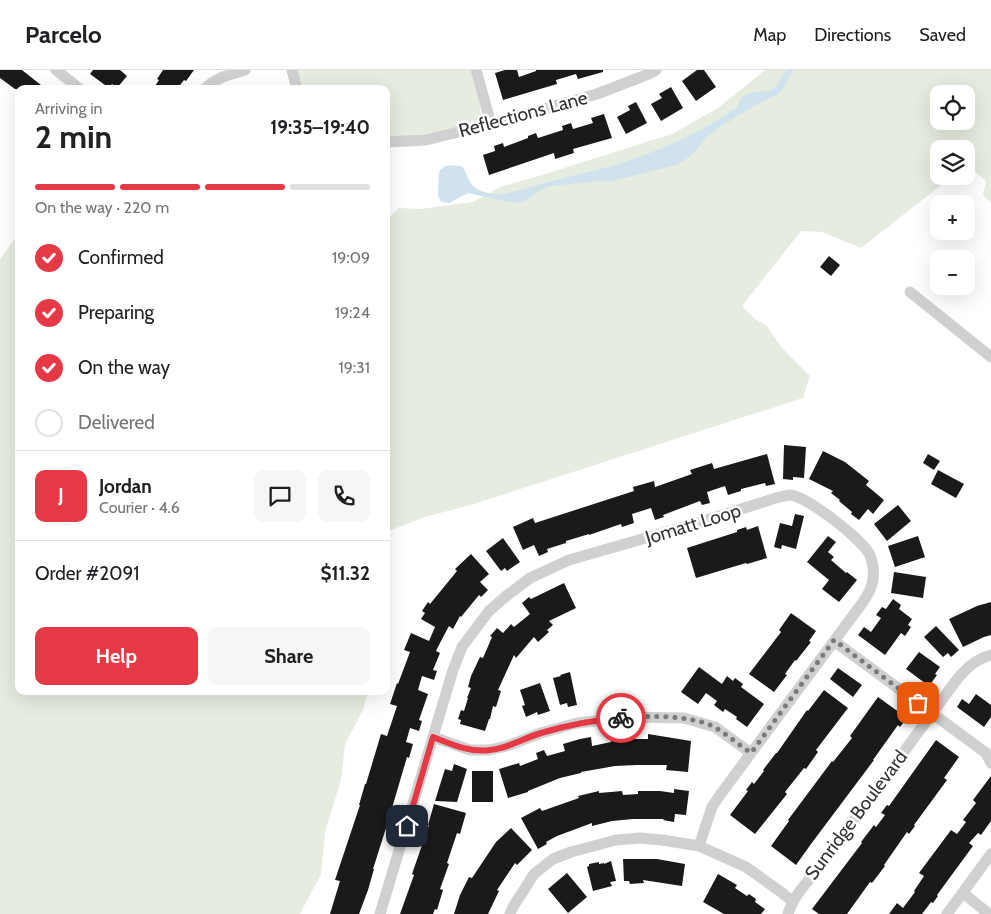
<!DOCTYPE html>
<meta charset="utf-8">
<style>
body{margin:0;font-family:Cabin,sans-serif;background:#f6f6f6;color:#202124;height:100vh;display:flex;flex-direction:column;font-size:19px;white-space:nowrap}
*{box-sizing:border-box;margin:0}
p{font-size:16px;color:#757577}
.icon{flex:none;width:28px;height:28px;fill:none;stroke:currentColor;stroke-width:2;stroke-linecap:round;stroke-linejoin:round}
.map{position:relative;flex:1;overflow:hidden}
.details{position:absolute;left:15px;top:15px;width:375px;height:610px;display:flex;flex-direction:column;background:#fff;border-radius:10px;box-shadow:0 5px 20px #0002}
.details>*{flex:none}
.buttons{position:absolute;left:930px;top:15px;display:grid;gap:10px}
.buttons a{display:grid;place-items:center;width:45px;height:45px;border-radius:10px;background:#fff;box-shadow:0 5px 20px #0002;font-size:25px}
.pin{position:absolute;display:grid;place-items:center;width:42px;height:42px;color:#fff;margin:-21px;border-radius:10px;box-shadow:0 2px 8px #0006}
.courier{position:absolute;display:grid;place-items:center;width:50px;height:50px;margin:-25px;border:4px solid #e63946;border-radius:50%;background:#fff;color:#222;box-shadow:0 1px 6px #0007}
.overview em{font-style:normal;font-weight:800}
.overview div{display:flex;flex-direction:column-reverse}
.overview{display:flex;align-items:center;justify-content:space-between;height:85px;padding:0 20px}
h1{font-size:32px;font-weight:800;line-height:38px}
.bar{display:grid;grid-template-columns:repeat(4,1fr);gap:8px 5px;align-content:center;height:60px;padding:0 20px}
.bar i{height:6px;border-radius:4px;background:#e0e0e0}
.bar .selected{background:#e63946}
.bar p{grid-column:span 4}
.line{display:flex;align-items:center;gap:12px;padding:0 20px;border-top:1px solid #e0e0e0}
.line div{flex:1}
.round{display:grid;place-items:center;flex:none;width:52px;height:52px;border-radius:10px;background:#f6f6f6}
ol{padding:0 20px;list-style:none}
li{display:flex;align-items:center;gap:15px;height:55px}
li p{margin-inline-start:auto}
li .icon{padding:5px;border-radius:50%;background:#e63946;color:#fff;stroke-width:4}
li:last-child{color:#757577}
li i{width:28px;height:28px;border:2px solid #e0e0e0;border-radius:50%}
.cta{display:flex;gap:10px;margin-top:auto;padding:10px 20px}
.cta a{flex:1;height:58px;border-radius:10px;background:#e63946;color:#fff;font-size:20px;font-weight:800;line-height:58px;text-align:center}
.cta a+a{background:#f6f6f6;color:#202124}
header{display:flex;align-items:center;gap:30px;box-sizing:border-box;height:70px;padding:0 25px;background:#fff;border-bottom:1px solid #e0e0e0}
header strong{font-size:24px}
nav{display:flex;gap:28px;margin-inline-start:auto;font-size:18px}
.map>svg:first-child{display:block}
</style>
<header>
<strong>Parcelo</strong>
<nav><a>Map</a><a>Directions</a><a>Saved</a></nav>
</header>
<div class="map">
<svg width="991" height="844" viewBox="0 0 991 844">
<rect width="100%" height="100%" fill="#fff"/>
<path fill="#e6ecdf" fill-rule="evenodd" d="M297,0H470L480,35L481,45L475,54L439,63L397,68H386V19H303Z
M765,0H991V133L983,125L986,111L968,96L966,97V79H939V106H953L861,178L822,162L801,161L742,236L755,249L767,256L781,277L810,306L803,328L474,434L425,447L386,462V150L399,138L420,139L473,132L500,117L542,105L672,64L718,38ZM939,24H966V51H939Z
M19,163V621H368L363,640L345,674L341,710L325,762L321,804L300,844H0V189Z"/>
<path fill="#cfe2ee" d="M787,0H793L783,19L778,24L756,35L718,58L708,66L691,86L676,95L613,111L588,112L550,116L541,120L527,130L519,133L504,131L468,123L449,133L441,132L438,125L439,102C444,93 455,95 463,97C466,103 469,111 473,116C481,123 495,125 505,124L579,104L609,97L640,87L679,71L708,56L738,37L741,28L749,23L773,20Z"/>
<path fill="#1a1a1a" d="M0,0H22L46,19H15L0,8Z
M93,0H120L127,6L117,18L112,14L109,18L90,4Z
M163,0H194L186,11L184,10L177,19H153L159,10L157,9Z
M505,0H517L519,7L536,1V0H603V2L578,9L576,4L556,10L557,14L503,30L495,3Z
M697,0H704L716,17L696,31L682,11Z
M671,17L683,38L661,51L651,34L662,28L659,24Z
M636,32L647,53L626,64L617,47L630,40L628,36Z
M604,44L612,68L573,79L574,83L555,89L554,83L489,105L483,85L495,81L494,76L503,73L504,77L528,68V66L536,63L538,68L563,60L562,56L571,53L573,59L593,53L591,48Z
M829,186L840,195L831,206L820,197Z
M784,375L806,377L804,408L793,407V410L783,409Z
M823,381L845,392L869,411L866,415L884,430L873,444L868,439L859,450L851,444L852,442L839,431L840,430L831,423L833,421L809,409Z
M767,384L775,414L766,416L765,413L741,419V421L728,425L725,416L707,422L710,433L702,435L700,431L663,445L664,447L655,450L651,438L632,444L634,453L622,457L621,454L589,465V464L566,471V473L547,479L548,482L539,486L534,475L523,480L513,457L533,448L535,453L634,421L633,417L654,411L655,417L692,404L690,400L712,393L714,399Z
M928,384L940,391L934,400L923,393Z
M938,400L964,414L956,428L931,414Z
M898,435L911,451L887,471L874,454Z
M795,444L804,446L796,479L782,475L781,479L774,477L780,453L792,456Z
M758,456L767,488L747,494L746,493L696,508L687,478L737,462V460L746,457L747,460Z
M828,466L836,472L828,482L834,487L831,490L846,503L847,502L857,510L839,532L822,519L829,510L807,492Z
M918,466L925,487L895,497L888,476Z
M503,468L520,492L507,501L505,498L501,501L486,481Z
M471,484L489,504L480,512L488,520L481,527L479,525L461,547L460,546L453,559L449,556L441,571L436,581L440,583L433,600L437,601L434,610L422,606L418,620L428,624L419,650L422,651L419,661L410,658L406,672L413,674L409,688L407,687L387,755L373,799H374L368,820L359,844H330L340,811L335,810L360,735H359L365,714H366L381,664L387,666L397,636L390,634L397,613L398,614L410,582L404,580L411,563L429,571L435,557L421,549L425,543L422,541L428,532L430,534L457,501L455,499Z
M894,502L926,507L923,528L891,523Z
M564,513L576,538L549,551L553,555L547,560L549,562L538,572L534,567L516,588L514,585L498,620L501,621L496,637L493,636L490,649H489L485,661L460,654L461,650L458,649L461,640L464,641L468,628H467L471,618L468,617L471,606L480,587L483,588L492,567L490,566L497,558L503,563L511,554L514,557L530,544L522,533L529,527L531,529Z
M893,529L901,535L899,539L912,549L908,555L911,557L905,566L901,563L885,585L858,565L864,557L871,562L881,548L876,545L882,537L886,539Z
M991,532V565L984,567L963,577L949,549L977,536Z
M791,543L816,561L809,571L811,572L796,591L795,590L785,604L787,605L774,622L749,604L781,562L779,560Z
M936,556L959,580L951,587L948,583L943,587L924,567Z
M919,582L940,597L935,604L937,605L929,616L906,599Z
M699,597L722,614L727,606L733,611L735,608L743,614L741,617L764,634L747,657L736,649L737,647L725,639L723,642L714,635L717,631L706,623L698,634L681,622Z
M838,598L862,615L853,627L830,609Z
M570,602L577,635L568,637L567,633L560,635L553,608L561,606L560,605Z
M540,613L550,641L538,645L537,642L526,647L522,636L525,635L520,620Z
M824,620L848,638L816,680L818,682L806,699L804,698L785,722L787,724L755,764L730,745L748,721L746,720L752,712L754,714L764,701L763,700L776,683H777L807,640L808,641Z
M976,624L991,635V647L984,657L957,637L962,629L969,634Z
M878,627L907,648L900,657L898,655L873,690H874L811,774L796,795L771,776L789,751L788,750L832,691L833,692L852,668L850,666Z
M648,664L691,671L688,702L666,700L667,695H637L615,696L581,702V703L560,708L528,721V722L508,728L499,699L519,693L520,696L538,689L536,683L544,680L547,686L565,681L563,674L580,669L591,667L592,676L611,672V667L625,666V669H648Z
M936,670L959,687L944,708L947,710L914,755L915,756L909,764L907,762L884,795L885,796L872,813L870,812L847,844H819L812,839L862,773L861,772L874,755L876,757L885,745L881,743L887,735L889,736Z
M454,694L467,699L457,732L435,731L445,699L452,701Z
M472,701H493V732H472Z
M991,706V751L981,765L978,763L969,773L973,776L937,825L938,826L933,833L931,832L922,844H889L897,833L903,838L915,822L914,821L924,806L919,803L951,760L957,764L966,752L963,750L976,733L973,730Z
M674,719L689,721L686,745L675,744L674,752L663,750L664,749H633L612,751L592,756V753L557,766L546,772L547,774L538,779L521,748L540,738L542,741L579,728L578,726L599,721V723L622,721L623,725L638,724V721H660L674,723Z
M434,734L466,743L460,764L457,763L447,793L449,794L440,819L443,820L437,840L435,839L433,844H400L414,805L412,804L429,755H428Z
M511,758L532,780L517,795L515,793L497,820L499,821L488,844H454L460,825L469,807L472,808L496,772Z
M623,789H657L685,794L682,816L643,810L644,813L630,814L629,811H624Z
M611,791L616,811L610,812L612,816L593,821L587,797L589,796V794L599,792V794L604,793V794Z
M567,803L587,827L568,843L548,819Z
M718,804L737,815L735,818L747,826L749,824L756,829L755,832L765,839L761,844H724L703,832Z"/>
<g fill="none" stroke-linecap="round" stroke-linejoin="round">
<path stroke="#d0d0d0" stroke-width="11" d="M56,0L80,19
M292,0L297,19
M476,0L491,54
M205,19C216,7 230,5 245,0
M386,72L426,70L491,54L597,24L651,3L656,0
M910,222L991,287
M834,571L986,683L991,693
M433,667L470,680H489L507,676L541,663L577,653L631,647L684,648L715,657L751,683
M963,823L989,844
M380,844L453,600L462,577L489,541L505,527L530,508L569,490L691,455L779,427C782,427 787,425 790,425C807,426 863,470 870,485C871,488 872,492 873,496C875,511 871,520 863,532L720,725L712,737L699,776L746,797L781,822L792,831
M510,844L513,837L534,804L553,789L571,782L616,770L640,768L662,770L699,776
M788,844C793,826 806,814 817,800L958,608C969,596 975,590 991,585
M947,844L991,784"/>
</g>
<g fill="none" stroke-linecap="round" stroke-linejoin="round">
<path stroke="#7a7a7a" stroke-width="5" stroke-dasharray="0 9" d="M621,648C646,645 694,645 716,658C728,665 739,675 751,683L834,570L918,633"/>
<path stroke="#e63946" stroke-width="6" d="M407,756L433,667C451,674 470,683 490,680C507,679 524,668 541,663C568,655 593,650 621,648"/>
</g>
<g text-anchor="middle" dominant-baseline="central" stroke-width="5" stroke-linejoin="round" paint-order="stroke">
<g font-size="19" fill="#333" stroke="#fff">
<text transform="translate(523 44) rotate(-15)">Reflections Lane</text>
<text transform="translate(693 454) rotate(-17)">Jomatt Loop</text>
<text transform="translate(856 745) rotate(-53)">Sunridge Boulevard</text>
</g>
</g>
</svg>
<div class="buttons">
<a><svg class="icon" aria-label="locate" viewBox="0 0 24 24"><circle cx="12" cy="12" r="6"/><path d="M12 2v4M12 18v4M2 12h4M18 12h4"/></svg></a>
<a><svg class="icon" aria-label="layers" viewBox="0 0 24 24"><path d="M12 4l9 5-9 5-9-5zM3 14l9 5 9-5"/></svg></a>
<a>+</a>
<a>−</a>
</div>
<div class="pin" style="left:918px;top:633px;background:#ea580c"><svg class="icon" aria-label="bag" viewBox="0 0 24 24"><path d="M5 8h14l-1 12H6zM9 8a3 3 0 0 1 6 0"/></svg></div>
<div class="pin" style="left:407px;top:756px;background:#1f2937"><svg class="icon" aria-label="home" viewBox="0 0 24 24"><path d="M3 11l9-7 9 7M6 9v11h12V9"/></svg></div>
<div class="courier" style="left:621px;top:648px"><svg class="icon" aria-label="bike" viewBox="0 0 24 24"><circle cx="6" cy="16" r="4"/><circle cx="18" cy="16" r="4"/><path d="M6 16l4-8h5l3 8M10 8l3 8H6M13 5h3"/></svg></div>
<section class="details">
<div class="overview"><div><h1>2 min</h1><p>Arriving in</p></div><em>19:35–19:40</em></div>
<div class="bar"><i class="selected"></i><i class="selected"></i><i class="selected"></i><i></i><p>On the way · 220 m</p></div>
<ol>
<li><svg class="icon" aria-label="check" viewBox="0 0 24 24"><path d="M5 12l5 5 9-10"/></svg>Confirmed<p>19:09</p></li>
<li><svg class="icon" aria-label="check" viewBox="0 0 24 24"><path d="M5 12l5 5 9-10"/></svg>Preparing<p>19:24</p></li>
<li><svg class="icon" aria-label="check" viewBox="0 0 24 24"><path d="M5 12l5 5 9-10"/></svg>On the way<p>19:31</p></li>
<li><i></i>Delivered</li>
</ol>
<div class="line" style="height:90px"><b class="round" style="background:#e63946;color:#fff">J</b><div><b>Jordan</b><p>Courier · 4.6</p></div><a class="round"><svg class="icon" aria-label="chat" viewBox="0 0 24 24"><path d="M4 5h16v11H9l-5 4z"/></svg></a><a class="round"><svg class="icon" aria-label="phone" viewBox="0 0 24 24"><path d="M5 4h4l2 5-3 2q2 4 5 5l2-3 5 2v4C11 20 4 13 5 4z"/></svg></a></div>
<div class="line" style="height:65px"><div>Order #2091</div><b>$11.32</b></div>
<div class="cta"><a>Help</a><a>Share</a></div>
</section>
</div>
